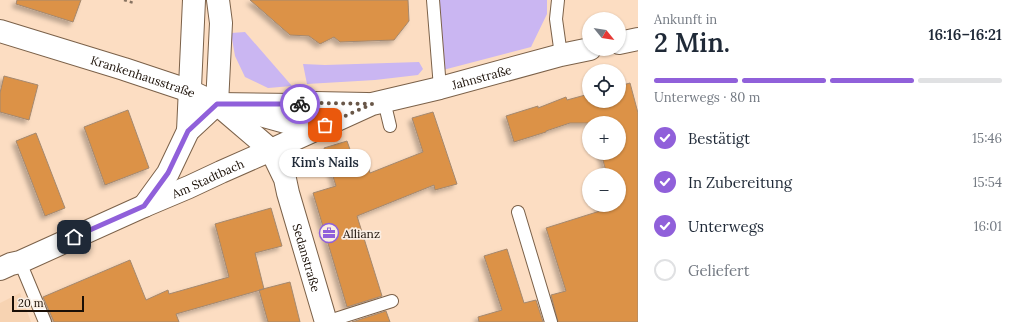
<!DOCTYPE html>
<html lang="de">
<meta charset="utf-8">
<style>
body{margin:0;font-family:Lora,serif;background:#f6f6f7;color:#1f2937;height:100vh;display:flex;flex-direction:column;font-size:15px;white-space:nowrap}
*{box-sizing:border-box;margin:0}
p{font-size:13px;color:#747a83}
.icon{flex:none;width:22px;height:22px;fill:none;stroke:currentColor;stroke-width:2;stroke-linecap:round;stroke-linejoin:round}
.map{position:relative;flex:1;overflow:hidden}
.details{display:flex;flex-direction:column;background:#fff;width:380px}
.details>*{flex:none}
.needle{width:26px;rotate:120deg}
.controls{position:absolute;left:582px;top:12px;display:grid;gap:8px}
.controls a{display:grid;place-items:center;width:44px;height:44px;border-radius:50%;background:#fff;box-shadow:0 1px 3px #0004;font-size:20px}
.scale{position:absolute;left:12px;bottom:10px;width:72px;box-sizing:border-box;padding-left:4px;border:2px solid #1a0f06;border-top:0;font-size:11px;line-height:14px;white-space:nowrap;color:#1a0f06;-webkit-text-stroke:3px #faeee3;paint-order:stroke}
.pin{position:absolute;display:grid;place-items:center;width:34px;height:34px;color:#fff;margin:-17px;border-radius:8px;box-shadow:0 2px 6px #0006}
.courier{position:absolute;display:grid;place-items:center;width:40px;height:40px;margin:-20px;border:3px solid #9060da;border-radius:50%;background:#fff;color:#222;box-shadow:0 1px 5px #0007}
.bubble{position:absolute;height:28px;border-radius:14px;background:#fff;box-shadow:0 1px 3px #0004;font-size:13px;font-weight:600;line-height:28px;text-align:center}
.headline em{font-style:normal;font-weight:600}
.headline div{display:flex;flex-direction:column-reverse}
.headline{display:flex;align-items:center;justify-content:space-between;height:68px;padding:0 16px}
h1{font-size:26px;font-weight:600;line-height:30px}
.bar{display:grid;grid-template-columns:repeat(4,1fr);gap:6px 4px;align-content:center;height:48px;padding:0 16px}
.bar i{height:5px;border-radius:3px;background:#e0e1e3}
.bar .active{background:#9060da}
.bar p{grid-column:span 4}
ol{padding:0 16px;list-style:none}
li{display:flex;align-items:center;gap:12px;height:44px}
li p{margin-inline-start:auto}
li .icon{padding:4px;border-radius:50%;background:#9060da;color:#fff;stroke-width:4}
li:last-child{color:#747a83}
li i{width:22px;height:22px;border:2px solid #e0e1e3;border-radius:50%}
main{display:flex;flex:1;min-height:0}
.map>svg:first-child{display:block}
</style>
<main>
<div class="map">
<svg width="638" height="322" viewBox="0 0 638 322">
<defs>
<filter id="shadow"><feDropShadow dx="-3.5" dy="3.5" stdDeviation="2" flood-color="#0004"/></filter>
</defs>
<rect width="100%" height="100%" fill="#fcddc2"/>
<path fill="#f7d3b2" d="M20,293L31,322H0V303Z"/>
<path fill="#cab6f2" d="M438,0H547V14L531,47L443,70Z
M245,32L292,86L268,88L245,77L235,56L231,33Z
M419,62L423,69L418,75L375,80L307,84L303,64L325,65Z"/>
<path fill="#dc9246" stroke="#a4886f" filter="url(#shadow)" d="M17,0H81L73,22L16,4Z
M250,0H408L409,21L394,40L340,42L334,37L320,44L309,36L290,35Z
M4,76L38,85L29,120L0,112V93Z
M630,83L638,113V322H558L551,295L566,291L546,228L600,211L599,205H619V175H607L601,153H619V123H570L546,131V132L514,142L506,116L538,106V108L566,97L567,100L589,94V101H619V86Z
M128,110L149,168L105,185L84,127Z
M433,112L457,184L435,190L434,185L357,216L382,296L347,307L313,193L336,186L324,148L347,141L353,158L364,154L370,173L423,152L412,118Z
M36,133L65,208L45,216L16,141Z
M271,208L282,246L255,253L264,289L176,314L179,322H54L43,297L130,260L146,300L168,290L169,294L229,277L215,224Z
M507,249L524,303L536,300L543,322H479L478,317L502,310L484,256Z
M290,282L300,322H268L259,290Z
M386,311L390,322H352Z"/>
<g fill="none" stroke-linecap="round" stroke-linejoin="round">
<defs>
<path id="lane" d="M433,0L440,88
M558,0L556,19L561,55
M384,101L390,126
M518,212L551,322
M20,262L45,322
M326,322L392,301"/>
<g id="street">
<path d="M619,43L638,39"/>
<path d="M217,104L295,105L315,103L367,104"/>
<path d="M217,104L221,23L218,0"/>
<path d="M249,112L314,130"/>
<path d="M188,131L194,0"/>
<path d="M144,206L168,173L188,131L217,104"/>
<path id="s1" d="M0,269L11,264L20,262L144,206L189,187L221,172L271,150L372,104L440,88L561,55L590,49"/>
</g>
<g id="secondary">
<path id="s2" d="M0,31L124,69L190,91L217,104L271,150L285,179L288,193L326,322"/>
</g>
</defs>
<use href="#lane" stroke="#7b6149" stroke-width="14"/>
<use href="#street" stroke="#7b6149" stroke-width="24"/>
<use href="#secondary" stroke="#7b6149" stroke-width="24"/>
<path stroke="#877361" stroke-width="2.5" stroke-dasharray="3 3" stroke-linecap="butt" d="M124,0L134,3"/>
<use href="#lane" stroke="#fff" stroke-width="12"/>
<use href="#street" stroke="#fff" stroke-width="22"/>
<use href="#secondary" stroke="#fff" stroke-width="22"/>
</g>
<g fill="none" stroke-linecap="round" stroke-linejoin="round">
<path stroke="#695748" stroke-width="4" stroke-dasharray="0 7.2" d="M300,104L315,103L372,104L325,125"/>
<path stroke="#9060da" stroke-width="5" d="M74,237L144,206L168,173L188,131L217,104H300"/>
</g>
<defs>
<symbol id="office-ring" viewBox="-11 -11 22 22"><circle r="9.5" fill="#faeee3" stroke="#9060da" stroke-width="1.5"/><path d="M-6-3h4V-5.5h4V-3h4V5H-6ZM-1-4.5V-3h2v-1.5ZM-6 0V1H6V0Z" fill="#9060da"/></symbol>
</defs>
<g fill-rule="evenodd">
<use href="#office-ring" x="318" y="222" width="22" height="22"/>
</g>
<g text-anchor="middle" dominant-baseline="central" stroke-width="3.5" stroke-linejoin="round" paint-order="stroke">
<g font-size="12" fill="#1a0f06" stroke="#faeee3">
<text stroke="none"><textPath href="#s2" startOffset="150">Krankenhausstraße</textPath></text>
<text stroke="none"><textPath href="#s1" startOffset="520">Jahnstraße</textPath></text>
<text stroke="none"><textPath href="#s1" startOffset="227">Am Stadtbach</textPath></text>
<text stroke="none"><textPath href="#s2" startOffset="414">Sedanstraße</textPath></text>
</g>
<g font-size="12" fill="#1a0f06" stroke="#faeee3" text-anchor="start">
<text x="343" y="233">Allianz</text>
</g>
</g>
</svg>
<div class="controls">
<a><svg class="needle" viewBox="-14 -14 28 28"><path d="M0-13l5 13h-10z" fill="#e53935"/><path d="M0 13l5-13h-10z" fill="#747a83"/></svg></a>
<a><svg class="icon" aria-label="locate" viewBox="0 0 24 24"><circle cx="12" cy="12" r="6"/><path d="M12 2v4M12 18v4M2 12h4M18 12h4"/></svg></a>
<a>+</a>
<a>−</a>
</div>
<div class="scale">20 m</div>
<div class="pin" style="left:325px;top:125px;background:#ea580c"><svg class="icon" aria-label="bag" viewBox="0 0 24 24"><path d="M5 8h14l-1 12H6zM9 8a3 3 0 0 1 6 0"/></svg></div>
<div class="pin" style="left:74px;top:237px;background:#1f2937"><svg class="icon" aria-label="home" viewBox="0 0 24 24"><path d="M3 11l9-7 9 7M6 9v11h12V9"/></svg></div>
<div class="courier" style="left:300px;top:104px"><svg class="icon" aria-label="bike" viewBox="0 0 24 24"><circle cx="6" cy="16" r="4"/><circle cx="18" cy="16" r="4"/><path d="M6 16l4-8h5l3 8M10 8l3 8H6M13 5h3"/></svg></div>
<div class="bubble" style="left:279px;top:149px;width:92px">Kim's Nails</div>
</div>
<section class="details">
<div class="headline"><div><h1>2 Min.</h1><p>Ankunft in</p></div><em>16:16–16:21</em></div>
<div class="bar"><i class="active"></i><i class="active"></i><i class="active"></i><i></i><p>Unterwegs · 80 m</p></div>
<ol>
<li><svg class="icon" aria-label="check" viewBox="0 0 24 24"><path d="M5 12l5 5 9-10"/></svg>Bestätigt<p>15:46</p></li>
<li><svg class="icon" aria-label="check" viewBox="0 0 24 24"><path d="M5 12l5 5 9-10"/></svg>In Zubereitung<p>15:54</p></li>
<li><svg class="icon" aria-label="check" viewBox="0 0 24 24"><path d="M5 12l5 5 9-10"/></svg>Unterwegs<p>16:01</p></li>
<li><i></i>Geliefert</li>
</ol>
</section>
</main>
